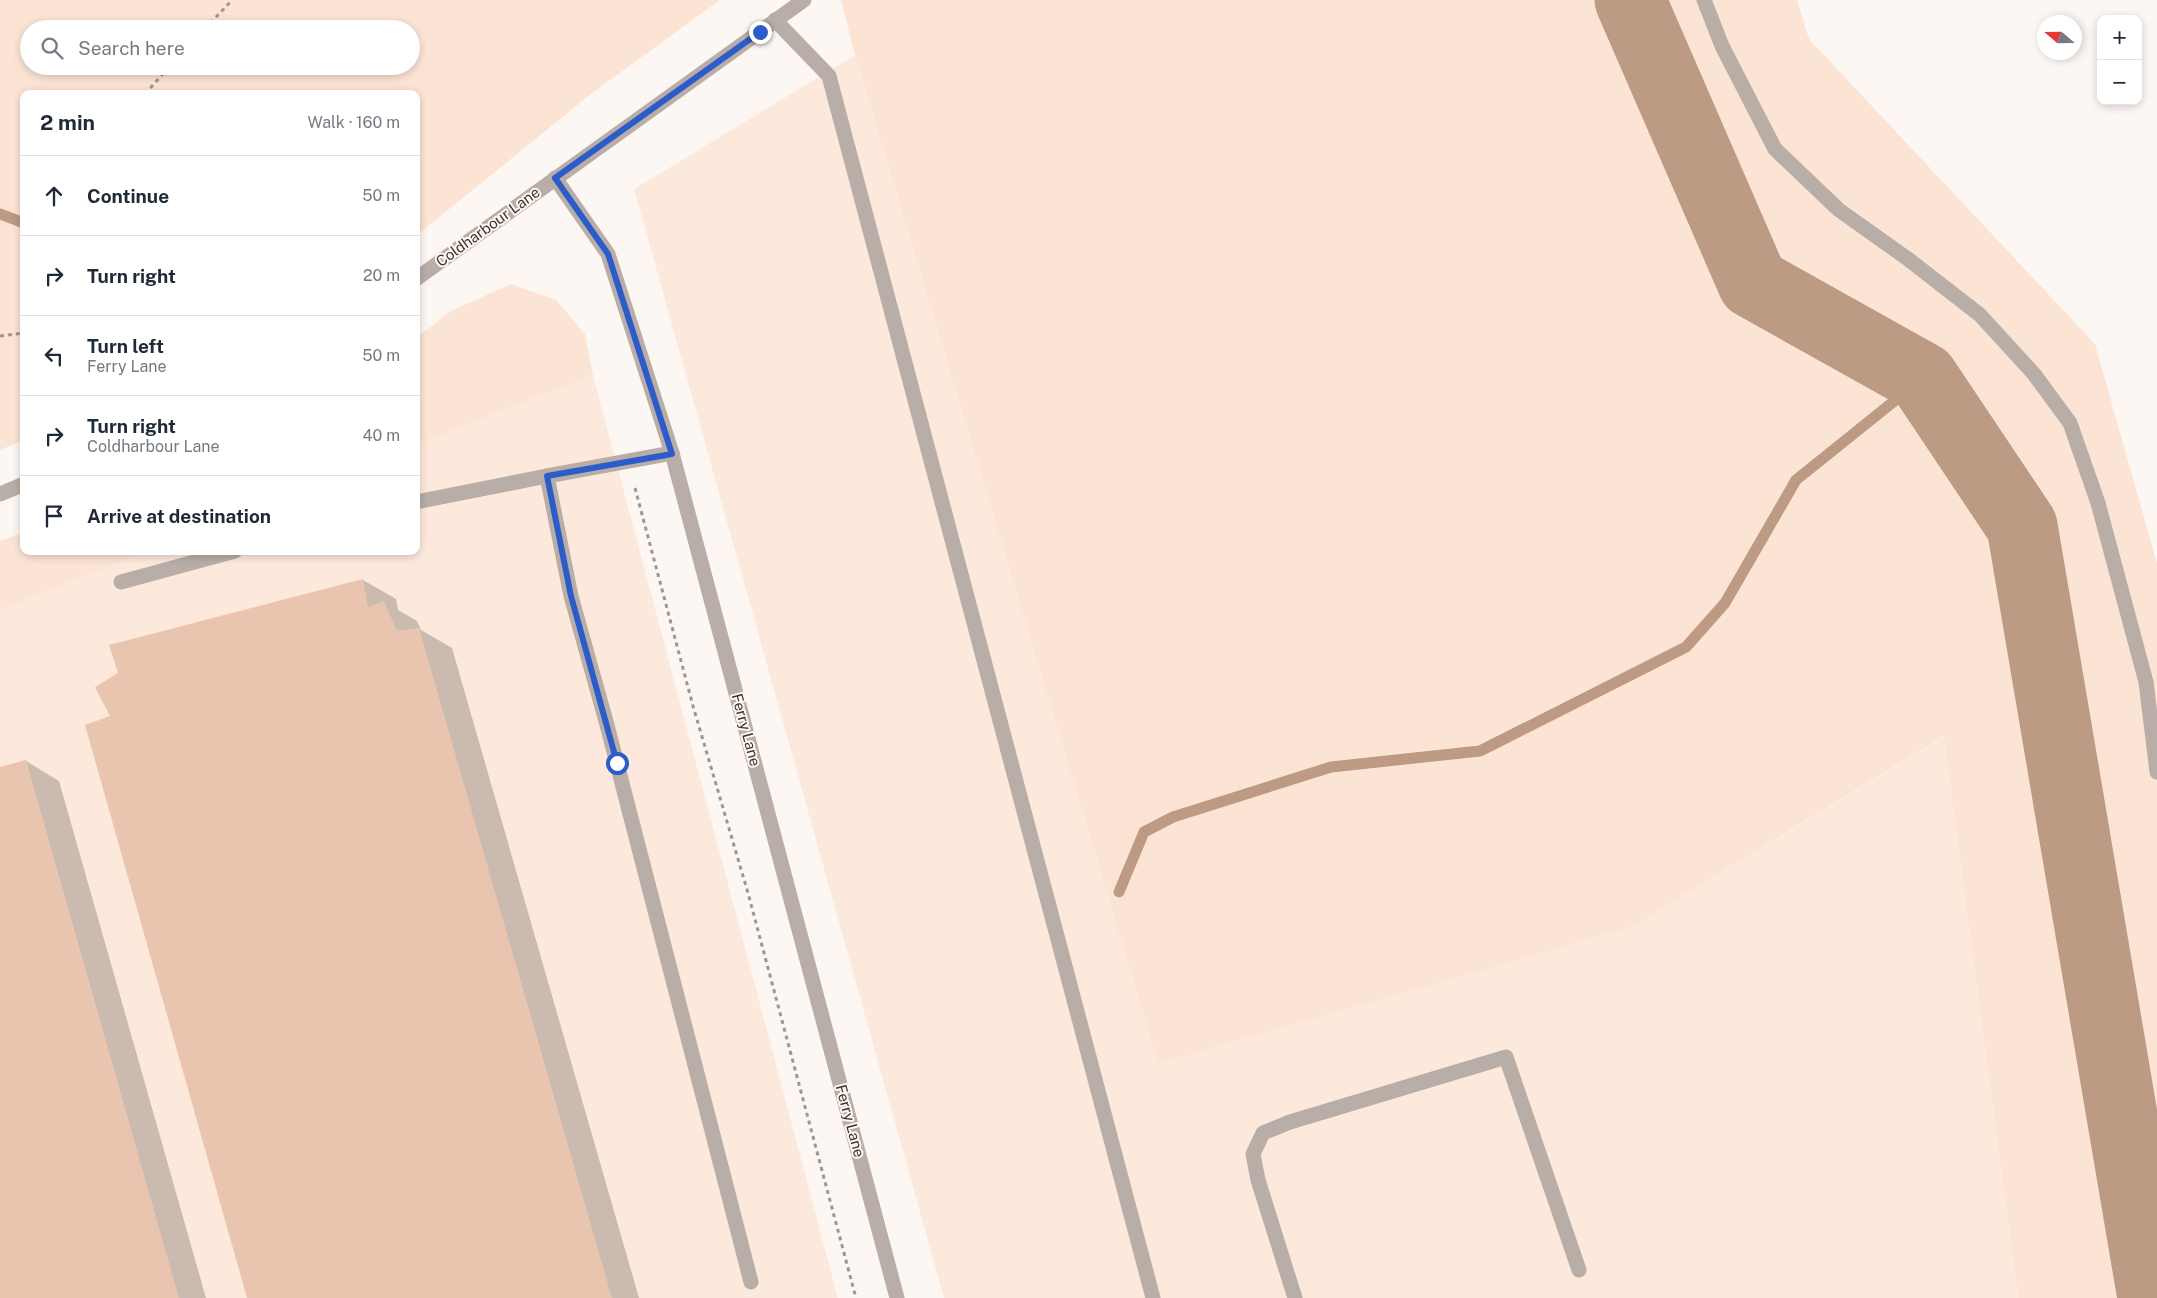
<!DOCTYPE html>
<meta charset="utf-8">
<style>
:root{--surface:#fff;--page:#f6f6f7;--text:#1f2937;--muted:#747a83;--line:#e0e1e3}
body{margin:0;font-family:"Public Sans",sans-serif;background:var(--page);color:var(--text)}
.controls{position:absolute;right:15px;top:15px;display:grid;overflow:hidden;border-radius:10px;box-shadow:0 2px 8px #0003}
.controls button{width:45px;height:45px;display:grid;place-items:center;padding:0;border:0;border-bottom:1px solid var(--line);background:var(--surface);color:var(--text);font:25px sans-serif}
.compass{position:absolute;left:2037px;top:15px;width:45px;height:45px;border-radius:50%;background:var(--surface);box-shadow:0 2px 8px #0003;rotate:290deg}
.stop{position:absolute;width:15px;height:15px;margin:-11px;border:4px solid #2c5bca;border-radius:50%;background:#fff}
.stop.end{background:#2c5bca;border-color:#fff;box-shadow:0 1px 5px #0008}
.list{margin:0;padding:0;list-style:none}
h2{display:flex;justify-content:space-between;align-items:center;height:65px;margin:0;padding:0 20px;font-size:21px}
h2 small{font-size:16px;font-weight:400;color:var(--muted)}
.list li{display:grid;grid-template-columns:32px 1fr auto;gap:15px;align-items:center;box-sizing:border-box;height:80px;padding:0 20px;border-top:1px solid var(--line)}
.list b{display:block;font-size:19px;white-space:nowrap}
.list p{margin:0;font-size:16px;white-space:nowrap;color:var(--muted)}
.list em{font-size:16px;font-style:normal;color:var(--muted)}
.icon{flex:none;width:28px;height:28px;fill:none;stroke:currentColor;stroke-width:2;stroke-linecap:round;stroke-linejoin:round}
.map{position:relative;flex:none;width:2157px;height:1298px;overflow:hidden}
.search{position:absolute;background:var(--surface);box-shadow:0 2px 8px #0003;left:20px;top:20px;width:400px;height:55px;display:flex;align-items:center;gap:12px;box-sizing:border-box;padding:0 18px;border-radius:28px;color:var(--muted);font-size:19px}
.panel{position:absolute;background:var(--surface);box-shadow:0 2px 8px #0003;left:20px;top:90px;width:400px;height:465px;border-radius:10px}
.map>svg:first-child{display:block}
</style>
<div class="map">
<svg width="2157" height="1298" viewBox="0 0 2157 1298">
<rect width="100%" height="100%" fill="#fdf7f4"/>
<g fill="#fde9dc">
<polygon points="855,55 1158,1064 1632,927 1945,736 2018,1298 944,1298 634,189"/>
<polygon points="593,375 838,1298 0,1298 0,610 148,551 416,551 416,445"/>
</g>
<g fill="#fce4d5" fill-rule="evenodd">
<path d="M0 0H720L591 94 416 236V94H24V440L0 450ZM29 29H411V66H29Z"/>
<polygon points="841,0 1797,0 1809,39 2095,344 2157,563 2157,1298 2018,1298 1944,736 1632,927 1158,1064 855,55"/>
<polygon points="511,284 556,300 585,334 593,375 416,445 416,338 451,311"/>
<polygon points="24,532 24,551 148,551 0,610 0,541"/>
</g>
<g fill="#0003">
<polygon points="363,580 396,599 398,610 417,621 421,630 452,648 639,1298 249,1298 111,716"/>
<polygon points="26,761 59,781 206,1298 0,1298 0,769"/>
</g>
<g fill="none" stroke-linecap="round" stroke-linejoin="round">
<g stroke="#bc9a84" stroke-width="11">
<polyline points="0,214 24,223"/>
<polyline points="1119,892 1144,832 1173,817 1331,767 1480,751 1686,647 1725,603 1796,480 1923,378"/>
</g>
<polyline stroke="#bc9a84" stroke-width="71" points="1630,0 1753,283 1923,378 2022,526 2153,1298"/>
</g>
<g fill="#e9c5af">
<polygon points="363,579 368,607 384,601 397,631 419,628 612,1298 247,1298 85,725 110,716 95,687 118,673 109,645"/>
<polygon points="26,760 179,1298 0,1298 0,767"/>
</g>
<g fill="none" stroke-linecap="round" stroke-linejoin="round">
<g stroke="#9e9692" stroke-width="3" stroke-dasharray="4 4" stroke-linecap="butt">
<polyline points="205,29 232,0"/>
<polyline points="145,94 170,66"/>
<polyline points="0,336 24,333"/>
<polyline points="635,488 693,706 748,893 856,1298"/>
</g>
<g stroke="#b9aea7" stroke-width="15">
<polyline points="672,453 547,476 571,596 607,725 751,1282"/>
<polyline points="416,502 547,476"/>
<polyline points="121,582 235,551"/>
<polyline points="1295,1298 1258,1180 1253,1154 1263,1133 1290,1122 1506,1057 1579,1270"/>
</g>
<g stroke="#b9aea7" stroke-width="15">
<polyline points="1704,0 1722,46 1775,149 1839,210 1908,259 1980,315 2034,374 2070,423 2098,503 2146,682 2157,772"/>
<polyline points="775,20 829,76 1153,1298"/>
<polyline points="555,178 608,254 672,453 897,1298"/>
<polyline points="416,279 804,0"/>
<polyline points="0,494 24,484"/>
</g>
</g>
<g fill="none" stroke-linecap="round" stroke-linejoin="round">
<polyline stroke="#2c5bca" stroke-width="6" points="617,763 571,596 547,476 672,454 608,254 555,178 760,32"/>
</g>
<g text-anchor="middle" stroke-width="4" stroke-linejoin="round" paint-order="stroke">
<g font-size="15" fill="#3f352f" stroke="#fdf7f4">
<text transform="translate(488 227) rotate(-36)" y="5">Coldharbour Lane</text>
<text transform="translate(746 730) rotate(75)" y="5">Ferry Lane</text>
<text transform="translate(850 1121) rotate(75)" y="5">Ferry Lane</text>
</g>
</g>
</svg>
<div class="controls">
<button>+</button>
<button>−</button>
</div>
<svg class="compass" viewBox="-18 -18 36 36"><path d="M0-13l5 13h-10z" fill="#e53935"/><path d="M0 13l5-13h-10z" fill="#747a83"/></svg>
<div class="stop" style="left:617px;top:763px"></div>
<div class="stop end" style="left:760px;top:32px"></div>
<div class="search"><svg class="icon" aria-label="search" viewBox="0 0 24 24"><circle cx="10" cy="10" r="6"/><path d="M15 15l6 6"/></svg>Search here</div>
<section class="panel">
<h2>2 min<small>Walk · 160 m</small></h2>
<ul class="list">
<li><svg class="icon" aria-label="ahead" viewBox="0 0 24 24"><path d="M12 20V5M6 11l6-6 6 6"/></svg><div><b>Continue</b></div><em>50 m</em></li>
<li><svg class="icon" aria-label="right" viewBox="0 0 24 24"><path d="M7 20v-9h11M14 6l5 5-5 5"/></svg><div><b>Turn right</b></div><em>20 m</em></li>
<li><svg class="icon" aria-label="left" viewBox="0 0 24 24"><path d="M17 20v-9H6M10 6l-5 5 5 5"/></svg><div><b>Turn left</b><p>Ferry Lane</p></div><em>50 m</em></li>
<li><svg class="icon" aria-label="right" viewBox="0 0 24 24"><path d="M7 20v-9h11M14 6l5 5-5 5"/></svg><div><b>Turn right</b><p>Coldharbour Lane</p></div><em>40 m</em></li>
<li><svg class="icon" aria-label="arrive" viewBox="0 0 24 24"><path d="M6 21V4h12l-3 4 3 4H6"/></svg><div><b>Arrive at destination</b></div></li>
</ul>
</section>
</div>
